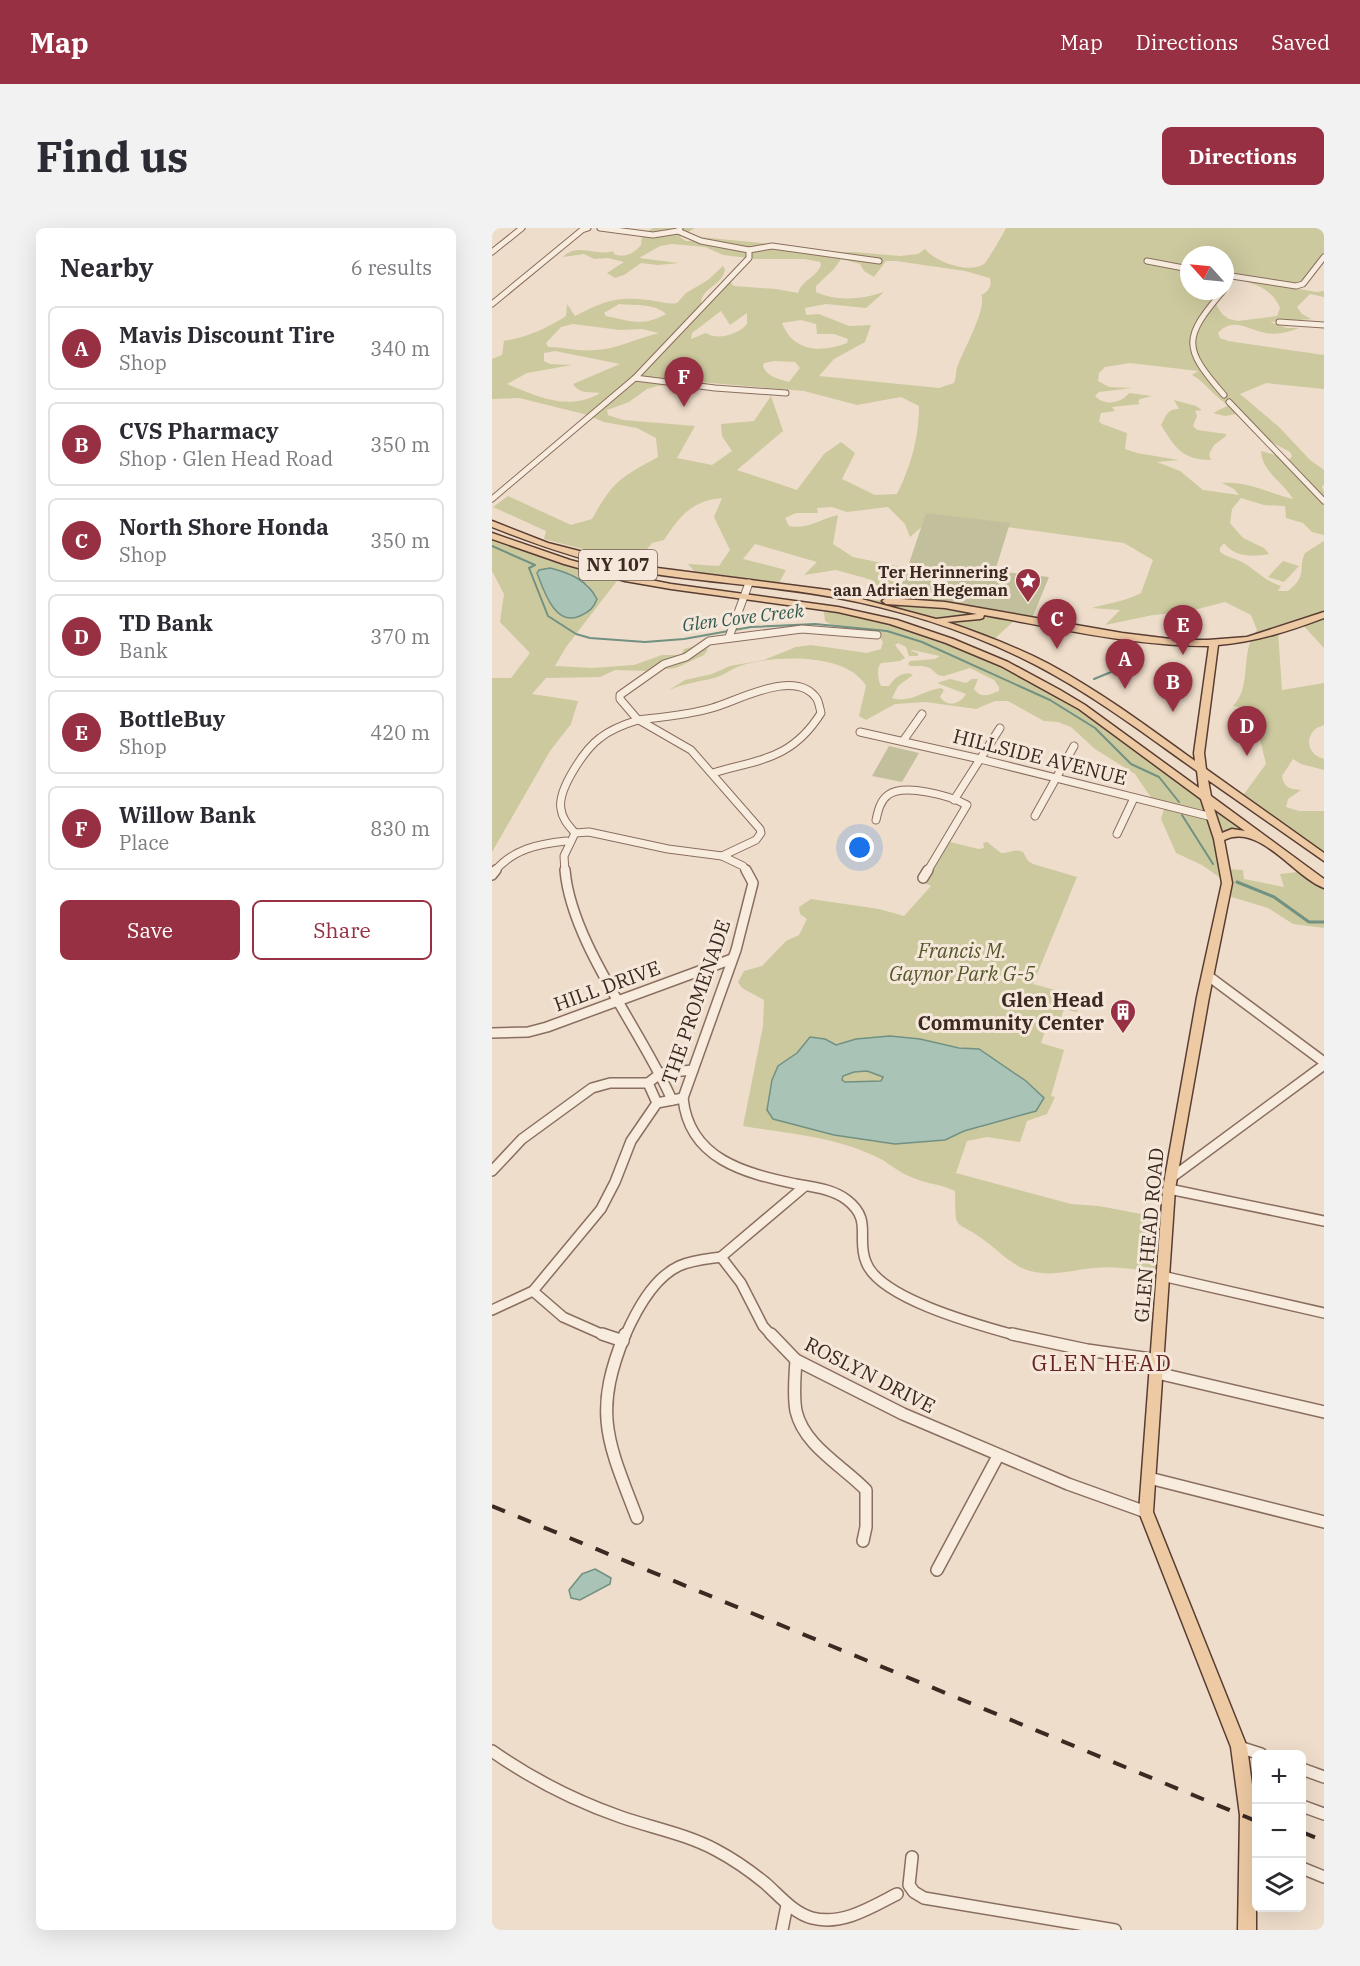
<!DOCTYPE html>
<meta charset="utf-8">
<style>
:root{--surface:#fff;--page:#f2f2f3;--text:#2b2b33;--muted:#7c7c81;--line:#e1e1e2;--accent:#983043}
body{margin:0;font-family:"IBM Plex Serif",serif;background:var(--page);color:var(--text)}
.controls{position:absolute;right:18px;bottom:18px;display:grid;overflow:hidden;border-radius:9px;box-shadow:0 6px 24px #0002}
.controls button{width:54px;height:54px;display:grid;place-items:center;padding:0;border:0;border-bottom:2px solid var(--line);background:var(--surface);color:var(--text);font:30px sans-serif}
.compass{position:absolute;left:688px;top:18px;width:54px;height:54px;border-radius:50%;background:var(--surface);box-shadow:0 6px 24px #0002;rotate:297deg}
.you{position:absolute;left:368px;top:620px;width:21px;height:21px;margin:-15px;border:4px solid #fff;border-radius:50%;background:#1a73e8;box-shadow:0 0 0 9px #1a73e833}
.badge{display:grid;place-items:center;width:39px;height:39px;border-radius:50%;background:var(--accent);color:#fff;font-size:20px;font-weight:700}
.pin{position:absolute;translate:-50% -50px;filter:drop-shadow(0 2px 3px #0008)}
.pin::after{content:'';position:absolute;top:32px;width:21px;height:18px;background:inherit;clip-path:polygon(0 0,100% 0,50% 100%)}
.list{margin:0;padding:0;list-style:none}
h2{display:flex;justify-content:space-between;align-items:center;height:78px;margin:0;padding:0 24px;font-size:26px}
h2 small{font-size:20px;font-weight:400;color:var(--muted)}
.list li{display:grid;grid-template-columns:39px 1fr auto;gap:18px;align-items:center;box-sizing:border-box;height:84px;margin:0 12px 12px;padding:0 12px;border:2px solid var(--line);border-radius:9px}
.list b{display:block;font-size:22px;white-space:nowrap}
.list p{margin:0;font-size:20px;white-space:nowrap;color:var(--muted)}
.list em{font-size:20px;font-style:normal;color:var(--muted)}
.actions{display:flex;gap:12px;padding:18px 24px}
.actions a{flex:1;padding:14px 0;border:2px solid var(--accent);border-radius:9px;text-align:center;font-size:21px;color:var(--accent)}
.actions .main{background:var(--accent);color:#fff}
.icon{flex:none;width:33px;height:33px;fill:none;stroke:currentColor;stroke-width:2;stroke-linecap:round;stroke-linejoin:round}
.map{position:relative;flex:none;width:832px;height:1702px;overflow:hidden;border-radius:9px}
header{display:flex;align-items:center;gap:36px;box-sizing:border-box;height:84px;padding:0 30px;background:var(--accent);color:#fff}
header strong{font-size:28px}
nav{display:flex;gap:33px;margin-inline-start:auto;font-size:21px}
.intro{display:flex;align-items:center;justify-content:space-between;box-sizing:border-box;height:144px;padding:0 36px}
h1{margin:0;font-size:42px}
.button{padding:15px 27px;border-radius:9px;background:var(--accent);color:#fff;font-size:21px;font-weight:700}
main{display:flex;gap:36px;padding:0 36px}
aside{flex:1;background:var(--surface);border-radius:9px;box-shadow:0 6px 24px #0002}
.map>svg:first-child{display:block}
</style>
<header>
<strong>Map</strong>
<nav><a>Map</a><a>Directions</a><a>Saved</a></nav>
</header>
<div class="intro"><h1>Find us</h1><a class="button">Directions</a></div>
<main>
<aside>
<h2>Nearby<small>6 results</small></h2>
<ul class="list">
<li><span class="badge">A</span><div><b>Mavis Discount Tire</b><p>Shop</p></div><em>340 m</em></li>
<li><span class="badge">B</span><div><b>CVS Pharmacy</b><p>Shop · Glen Head Road</p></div><em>350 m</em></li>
<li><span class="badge">C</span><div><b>North Shore Honda</b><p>Shop</p></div><em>350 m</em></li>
<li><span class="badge">D</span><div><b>TD Bank</b><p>Bank</p></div><em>370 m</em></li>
<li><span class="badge">E</span><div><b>BottleBuy</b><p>Shop</p></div><em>420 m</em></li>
<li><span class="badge">F</span><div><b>Willow Bank</b><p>Place</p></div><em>830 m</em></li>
</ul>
<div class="actions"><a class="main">Save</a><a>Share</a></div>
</aside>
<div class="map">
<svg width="832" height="1702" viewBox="0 0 832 1702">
<rect width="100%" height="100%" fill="#eeddca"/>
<g fill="#ccc99e" fill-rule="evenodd">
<path d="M161 0H203L188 9 194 13H203L198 8 279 16 320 25 362 24 408 28 426 26 433 21C443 34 477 46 492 36 495 34 513 3 514 0H832V28L808 57 738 48 733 54V27H697V63H726L717 76 722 73 730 86 737 91 746 93 785 88 788 80C780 61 765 57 746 51L825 64 832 63V69L818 66 805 79 810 86 819 91 778 94 795 100H807C797 104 786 107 774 105 756 102 741 88 726 105L728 110 736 113 832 127V161L774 155 748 166 787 199 818 232 832 242V256L830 259 832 263V307L820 304 811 295 794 290 793 278 772 277 749 270 740 281 738 295 751 310 772 320 777 326C761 329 742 329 732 315L728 320V324C736 330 747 331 755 337 768 346 774 353 789 358L786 363H796C817 346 805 342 813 325L832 313V420L809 395 786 403 790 462 832 455V497C812 502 812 526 832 531V542L809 536 801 531 790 548C792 560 798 561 809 562L796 571 794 579 807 583H832V628L749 570 774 536 768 511 771 501 767 491V483L741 478C761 458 747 423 765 402L759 387 733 374 694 384 661 387 613 397 628 382 600 380C616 375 635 373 649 365L661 332 632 315 441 289 418 309 413 296 396 279 355 284 340 279 325 280 326 285H304L293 290 297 298C315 302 328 291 346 287L341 316 361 329 409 339 411 350 404 360 390 365 380 352 344 342 312 347 325 334 263 316 251 331 294 342 287 355 202 343 196 336 227 338 238 322 222 289 230 270C199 273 188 288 172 312L160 315 144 335 52 311 54 303 1 279 16 268 79 297 100 291C122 252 128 250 166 229L164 210 145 200 112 194 92 186 27 170 0 171V131L10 127 12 113C35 109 54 101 74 88L75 76 83 88C112 73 124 68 157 72 167 73 175 77 185 75L194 65 216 52 231 38 233 41C231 58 209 59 209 76L238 54 242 58 284 61 306 65C310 52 325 49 329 37L328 34 313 31H264L231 27 213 19 180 16 168 18 147 30 187 35 166 37 149 35 132 47 123 50 115 45 132 34 116 30 102 31 92 26 71 29C86 14 104 29 121 23L122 26C132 30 142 26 149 17L150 7ZM349 31 368 36 372 43 382 49 394 33H404L473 43 498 50C500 57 497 64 489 67 496 78 471 123 466 137 463 143 465 149 462 155L447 160 327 148 342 131 373 114 379 97 357 98 327 86 314 87 313 80 334 76 374 80 392 64C371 71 345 74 324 64V58L342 41ZM127 76C142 78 163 75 174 86 151 99 138 93 114 88L112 85ZM229 83 238 97 255 85V96C247 106 226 113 214 105L199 111 200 105ZM309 92 324 96 325 106H342L356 111 355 115C329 125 301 124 290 95ZM81 96 128 102 150 101 167 105C145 110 126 121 103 122 87 124 72 119 56 119L54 115 69 99ZM63 123 128 136 81 156C87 166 98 164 108 165 77 184 45 168 15 156L35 145 80 137 58 136 52 133V125ZM282 133 303 134 308 140 297 154C287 151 275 149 271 138L272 135ZM638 135 706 143 700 147C715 155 721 169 737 177L721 185 733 188 744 186 761 204 798 224 800 228 798 231 769 223C770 244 792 255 801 271 777 265 755 253 730 255L742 261 747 267 711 262 688 243 665 234 687 232 645 225 633 221 635 205 610 196 607 193 609 185 623 183 620 179 648 176 646 174 648 171 660 168 637 165C629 176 612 178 603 168L607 164 640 160 617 159 606 153 607 145 613 139ZM207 154 312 163 365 177 409 169 427 178C427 209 419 238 405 266L383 267 350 251 363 225 349 214 332 226 305 262 245 242 291 203 279 168 262 193 229 196 230 208 240 223 220 237 185 230 203 198 131 192 116 187 115 182 137 174 155 161 165 158Z"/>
<path d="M682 172 704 178 710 182 703 183 705 188 701 198 705 202 734 206V208L722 217 717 226 719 232C691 232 683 220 669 197 675 187 675 181 687 181Z"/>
<path d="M0 308 128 349 74 419 63 438 100 440 142 437 170 427H189L192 421 207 417 216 421 212 427 184 440 156 443 123 442 108 449 54 450 40 466 86 473 79 496 58 523 0 624V450H19L38 425 8 394 12 366 0 343ZM45 346 96 356 105 371C98 388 84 385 68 386L52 364Z"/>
<polygon points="791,333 807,338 792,354 776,349"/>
<polygon points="362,370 429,376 525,390 499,414 481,405"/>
<path d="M335 378 363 384 485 424 566 464 760 607 731 608 734 641 751 642 752 651 792 659 788 646 815 643 832 656V700L801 696 776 680 733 667 734 654 710 637 684 625 669 591 673 578 679 577 660 571 643 546 603 521 579 499 566 494 552 493 516 473H503L484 481 434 474 403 476 374 492 367 488 374 458C355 424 280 427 248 438 239 441 231 448 222 450 206 454 193 455 177 462L193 452 220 446 238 438 272 432 304 419 319 417 375 425 389 421 391 414 387 408C369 401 349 404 333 393L332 385ZM406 415 414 419 417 428H426V425L419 423 420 422 448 428 443 431 418 433 416 436 418 438H430L438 440 446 447 452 448 478 440 502 452 507 459V463C497 467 489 471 482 461L486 451H480L474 455 458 451 445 455 474 466C468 476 456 480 448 469L452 462 449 460C432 462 418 476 400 470L406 458 421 447C412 442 402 450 397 458H389C386 452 384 440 389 435L408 433 413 430 403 417Z"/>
<path d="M458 614 487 621 492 620 491 615 495 614 509 625C518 626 521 620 531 624L536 633 541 636 585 649 541 756 589 769 585 784 572 781 568 793 557 791 549 815 572 822 559 868 563 869 555 886 535 893 528 914 495 909 475 913 464 945 579 976 607 978 675 991 671 1044C649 1043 623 1037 602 1040 579 1042 561 1049 538 1043 520 1038 506 1022 492 1012 461 989 464 1007 463 963 449 956 434 956 419 949 406 944 396 934 383 928 343 909 294 905 251 898L271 798 272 772 250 760 246 754 252 743 270 738 294 713 307 707 315 691 308 686 307 679 319 671 387 681 412 688 439 658 433 655ZM398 808C428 811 457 820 487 821L490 899 472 903 453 912 280 852 286 838 333 811 344 817 364 811Z"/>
<polygon points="375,843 391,849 389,853 353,854 350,852 351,848 362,844"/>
</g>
<g fill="#c2c09c">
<polygon points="434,285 518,295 503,343 557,349 539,393 495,384 404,374"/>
<polygon points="397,518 427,525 410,554 380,548"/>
</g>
<g fill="#aac3b7" stroke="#719183" stroke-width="1.5" fill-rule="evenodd">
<path d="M58 340C78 345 95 352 105 371 102 380 97 384 88 388 63 399 52 363 45 345L47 342Z"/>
<path d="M398 808 428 811 467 820 487 821 534 853 552 870 544 883 472 903 453 912 403 916 342 907 281 891 275 882 280 852 286 838 305 825 318 809 333 811 344 817 364 811ZM375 843 391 849 389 853 353 854 350 852 351 848 362 844Z"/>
<polygon points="103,1341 119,1350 118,1356 88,1372 79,1370 77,1362 90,1346"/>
</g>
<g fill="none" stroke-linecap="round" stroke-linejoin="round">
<g stroke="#719183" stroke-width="2">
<polyline points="0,318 43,337 37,340 56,388 84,406 98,410 153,414 192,411 259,399 323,396 395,403 430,414 558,472 603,500 639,536 667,549 687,574"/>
<polyline points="602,451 624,442 642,414"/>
<polyline points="690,587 721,636"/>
</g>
<polyline stroke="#719183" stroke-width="3" points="745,654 782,669 817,694 832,694"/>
<defs>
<g id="minor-far3">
<polyline points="108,0 161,7 186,3"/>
<polyline points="257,22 280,18 387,33"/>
<polyline points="0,24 30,0"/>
<polyline points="655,33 697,41"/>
<polyline points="733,47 804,58 811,56 832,29"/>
<path d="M731 63C691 110 690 119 732 167"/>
<polyline points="0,76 90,2 96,0"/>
<polyline points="787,94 832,97"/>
<polyline points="143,150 223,160 294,165"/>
<polyline points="737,174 832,273"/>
<polyline points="0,271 143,150 257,30 257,22 209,13 186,3 188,0"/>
</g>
<g id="minor-far2">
<polyline points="237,409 257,355"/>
<path d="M146 492C171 489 196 487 220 480 246 473 304 439 325 471 327 475 328 481 329 485 300 531 269 531 221 545"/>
<polyline points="147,492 199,522 268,601 269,605 264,612 230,628"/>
<polyline points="368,504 488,531 720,589"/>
<polyline points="411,513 430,486"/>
<polyline points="462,572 508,500"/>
<polyline points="543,588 582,518"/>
<path d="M384 592C386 583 388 573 396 567 412 555 459 568 475 577L435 644"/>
<path d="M83 605C77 598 70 591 69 581 65 562 93 521 108 510 119 501 133 496 146 492L128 471V467L172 436 194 429 217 413 310 401 385 407"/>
<polyline points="83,605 97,604 176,621 230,628 251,638 255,644"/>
<polyline points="625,606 642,570"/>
<path d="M2 644C21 621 46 616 74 613"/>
<polyline points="73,644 72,628 83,605"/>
</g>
<g id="minor-far1">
<path d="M73 642C79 715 150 803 180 872"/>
<polyline points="0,647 4,642"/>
<polyline points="431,650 436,642"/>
<polyline points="715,747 832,834"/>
<polyline points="0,805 36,804 55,799 240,731"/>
<path d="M191 870C197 931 252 945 304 956 321 959 341 961 355 972 381 992 364 1010 374 1034 387 1071 490 1098 526 1108"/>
<polyline points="165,875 156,855 169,845 201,842"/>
<polyline points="0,943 30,911 100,860 118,855 156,855"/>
<polyline points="679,950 832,837"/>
<polyline points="677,961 832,993"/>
<polyline points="229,1029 249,1055 271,1098 280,1108"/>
<polyline points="229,1029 313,958"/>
<polyline points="670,1048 832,1085"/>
<polyline points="41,1063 71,1089 114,1108"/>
<polyline points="0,1082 41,1063 109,981 123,954 139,913 165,875 191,870 244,722 261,655 254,642"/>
<path d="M133 1108C144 1083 161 1050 187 1038 200 1032 215 1031 229 1029"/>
</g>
<g id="minor">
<polyline points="110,1106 131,1113"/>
<path d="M133 1106C100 1186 116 1214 145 1290"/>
<polyline points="279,1106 304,1132 411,1186 576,1256 654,1284"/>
<polyline points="520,1106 595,1122 666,1132"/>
<path d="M304 1132C303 1149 301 1166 304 1183 312 1218 351 1238 374 1262V1299L371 1313"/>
<polyline points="665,1145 832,1184"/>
<polyline points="657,1250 832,1294"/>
<polyline points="445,1342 506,1228"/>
<polyline points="747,1519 769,1526"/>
<path d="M0 1523C40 1551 83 1573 129 1589 161 1600 194 1606 224 1622 241 1631 257 1642 273 1655 287 1667 301 1685 320 1690 350 1698 380 1679 405 1666"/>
<polyline points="810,1541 832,1549"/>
<polyline points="810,1578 832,1586"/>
<polyline points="420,1629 417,1657 422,1664 432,1670 623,1702"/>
<polyline points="810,1640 832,1649"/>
<polyline points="290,1702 295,1677"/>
</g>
<path id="major" d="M0 293 56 315 142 337 336 362 444 391 485 386 453 380 394 376 390 373 394 370 453 374 630 405 687 412H716L755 409 832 384V390C797 403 764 414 726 417L712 525 714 541 832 625V633L716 552 719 568 832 651V660C802 649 767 594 732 612L740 655 717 769 683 961 661 1284 755 1519 764 1587V1702H746L748 1587 739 1519 647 1284 671 961 705 769 730 655 722 611 709 571 587 481 509 438 454 415 398 396 346 384 179 361 133 353 72 336 0 311V305L78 332 133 347 179 356 346 379 405 392 461 411 516 434 568 462 593 477 707 560 705 543C658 510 612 475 562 447 495 409 417 383 341 369 275 357 208 354 143 343 94 334 46 317 0 299ZM492 387C565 400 641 418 717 418L702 525 703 533C656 499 609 464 557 436 524 419 490 406 455 394L488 391 491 390ZM722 581 753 603 740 601 730 605Z"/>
</defs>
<use href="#minor-far3" stroke="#8a6e5f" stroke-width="7"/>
<use href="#minor-far2" stroke="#8a6e5f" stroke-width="9"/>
<use href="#minor-far1" stroke="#8a6e5f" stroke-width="12"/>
<use href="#minor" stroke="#8a6e5f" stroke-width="14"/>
<use href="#major" stroke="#593d32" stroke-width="3"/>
<use href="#minor-far3" stroke="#f8ecde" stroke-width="5"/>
<use href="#minor-far2" stroke="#f8ecde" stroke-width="7"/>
<use href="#minor-far1" stroke="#f8ecde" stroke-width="9"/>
<use href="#minor" stroke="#f8ecde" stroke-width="11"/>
<use href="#major" fill="#eecaa4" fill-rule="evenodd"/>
<g stroke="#3b2922" stroke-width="4" stroke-dasharray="14 14" stroke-linecap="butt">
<polyline points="0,1278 764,1593"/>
<polyline points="810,1604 832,1613"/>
</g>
</g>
<defs>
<symbol id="sight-pin" viewBox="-11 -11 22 30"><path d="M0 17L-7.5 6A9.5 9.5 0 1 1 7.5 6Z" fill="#983043" stroke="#f5e8da"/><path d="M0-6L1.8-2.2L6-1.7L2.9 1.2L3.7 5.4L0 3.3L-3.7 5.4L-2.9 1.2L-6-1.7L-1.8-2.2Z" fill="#fff"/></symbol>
<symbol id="building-pin" viewBox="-11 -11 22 30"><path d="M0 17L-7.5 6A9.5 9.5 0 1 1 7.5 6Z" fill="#983043" stroke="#f5e8da"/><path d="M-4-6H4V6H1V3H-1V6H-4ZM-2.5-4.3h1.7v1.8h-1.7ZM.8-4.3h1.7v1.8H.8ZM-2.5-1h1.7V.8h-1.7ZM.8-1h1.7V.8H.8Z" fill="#fff"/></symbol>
</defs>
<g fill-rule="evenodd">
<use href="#sight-pin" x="521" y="338" width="30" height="40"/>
<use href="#building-pin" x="616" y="769" width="30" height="40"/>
</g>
<g text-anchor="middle" stroke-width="6" stroke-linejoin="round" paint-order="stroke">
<g font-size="16" font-weight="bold" fill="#3b2922" stroke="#f5e8da" text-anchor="end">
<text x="516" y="350">Ter Herinnering<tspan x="516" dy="18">aan Adriaen Hegeman</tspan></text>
</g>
<rect fill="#f5e8da" stroke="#736259" stroke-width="1.5" x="87" y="322" width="78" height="30" rx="4.5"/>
<g font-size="18" font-weight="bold" fill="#3b2922">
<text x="126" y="343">NY 107</text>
</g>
<g font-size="18" font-style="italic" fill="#315a51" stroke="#f5e8da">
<text transform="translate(251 390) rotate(-7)" y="6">Glen Cove Creek</text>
</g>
<g font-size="20" fill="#3b2922" stroke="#f5e8da">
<text transform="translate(548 529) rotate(14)" y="7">HILLSIDE AVENUE</text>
<text transform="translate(115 758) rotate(-20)" y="7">HILL DRIVE</text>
<text transform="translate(204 774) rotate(-71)" y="7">THE PROMENADE</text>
<text transform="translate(657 1007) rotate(-85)" y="7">GLEN HEAD ROAD</text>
<text transform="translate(378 1147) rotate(27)" y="7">ROSLYN DRIVE</text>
</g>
<g font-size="20" font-style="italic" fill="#545729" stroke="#f5e8da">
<text x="470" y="730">Francis M.<tspan x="470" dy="23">Gaynor Park G-5</tspan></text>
</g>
<g font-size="20" font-weight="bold" fill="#3b2922" stroke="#f5e8da" text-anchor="end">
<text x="612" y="779">Glen Head<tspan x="612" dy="23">Community Center</tspan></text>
</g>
<g font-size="22" letter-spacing="1.5" fill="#672422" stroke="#f5e8da">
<text x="610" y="1143">GLEN HEAD</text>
</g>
</g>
</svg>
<div class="controls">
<button>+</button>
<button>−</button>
<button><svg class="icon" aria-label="layers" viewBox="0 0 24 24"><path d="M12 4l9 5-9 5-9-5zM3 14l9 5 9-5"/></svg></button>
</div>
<svg class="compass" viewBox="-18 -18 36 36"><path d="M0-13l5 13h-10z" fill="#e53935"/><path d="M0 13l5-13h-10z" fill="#7c7c81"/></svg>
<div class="you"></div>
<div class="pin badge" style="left:633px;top:461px">A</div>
<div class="pin badge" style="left:681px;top:484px">B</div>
<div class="pin badge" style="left:565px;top:421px">C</div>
<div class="pin badge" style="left:755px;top:528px">D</div>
<div class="pin badge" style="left:691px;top:427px">E</div>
<div class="pin badge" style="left:192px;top:179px">F</div>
</div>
</main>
